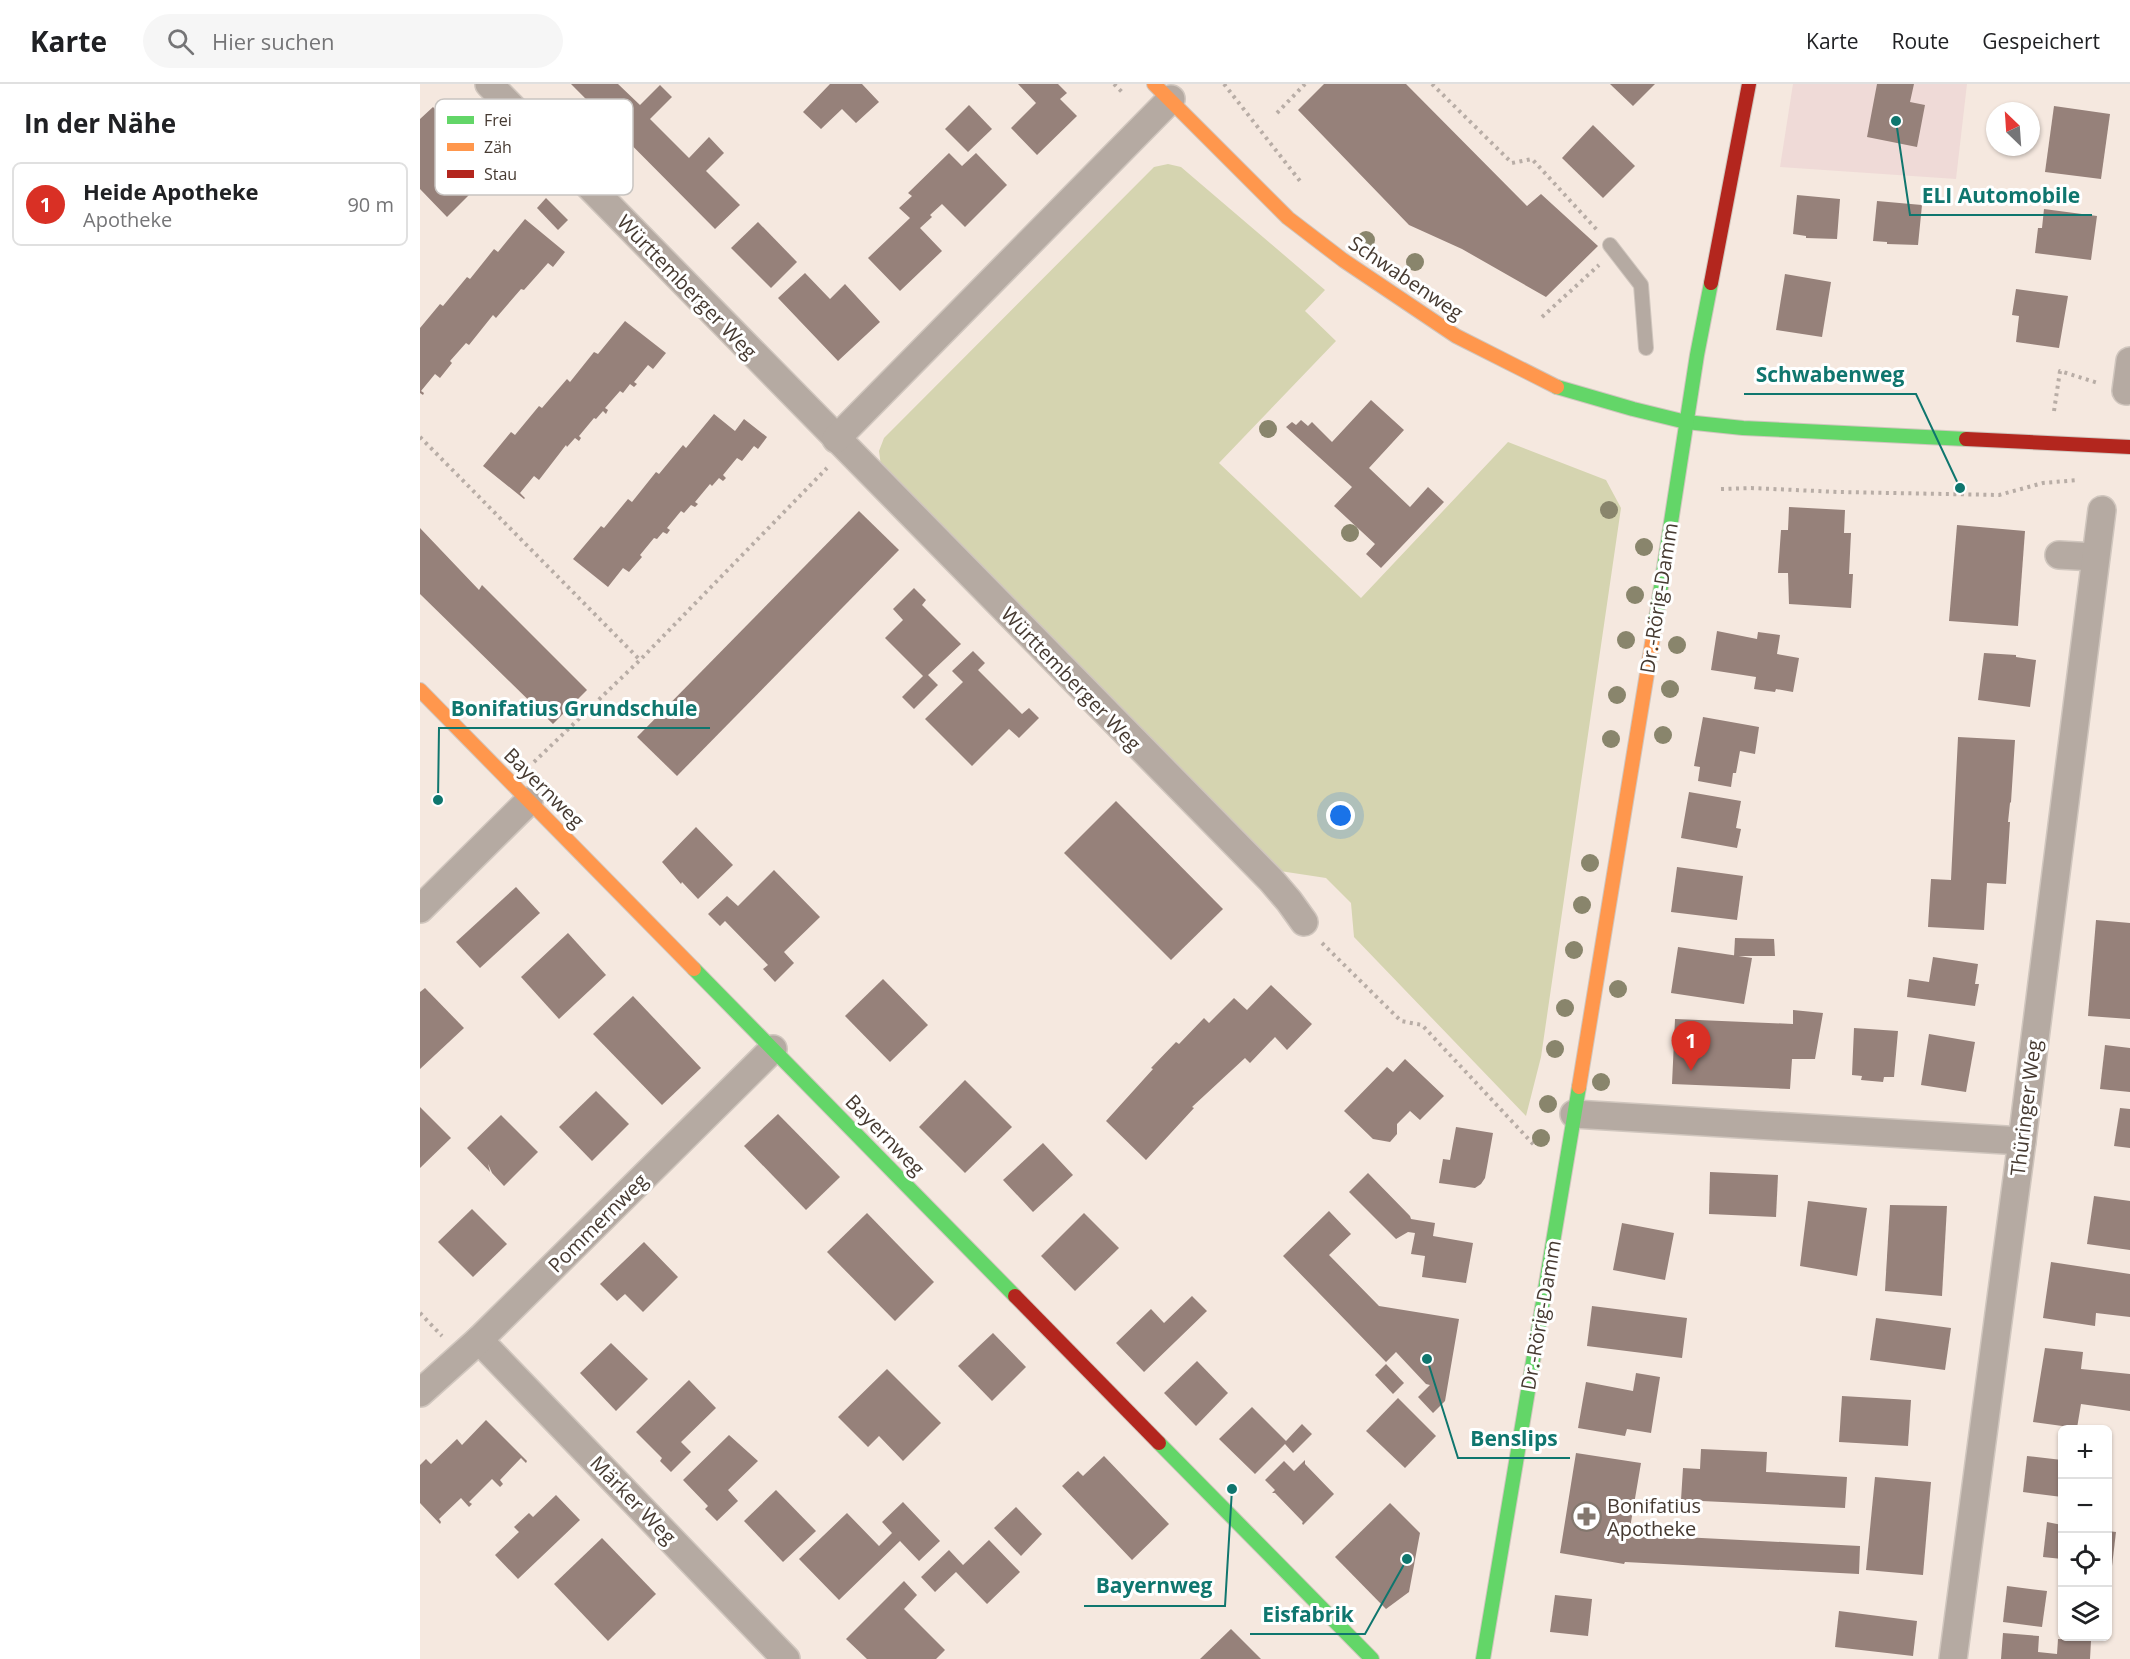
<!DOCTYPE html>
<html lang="de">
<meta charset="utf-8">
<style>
:root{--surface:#fff;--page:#f6f6f6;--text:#202124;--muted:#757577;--line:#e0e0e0;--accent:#d93025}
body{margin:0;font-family:"Open Sans",sans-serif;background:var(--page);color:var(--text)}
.controls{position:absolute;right:18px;bottom:18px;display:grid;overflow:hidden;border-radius:9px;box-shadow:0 2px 4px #0004}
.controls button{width:54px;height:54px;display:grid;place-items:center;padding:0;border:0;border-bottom:2px solid var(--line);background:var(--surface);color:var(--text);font:30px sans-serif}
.compass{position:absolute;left:1566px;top:18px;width:54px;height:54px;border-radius:50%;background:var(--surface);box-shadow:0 2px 4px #0004;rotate:335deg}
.you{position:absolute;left:921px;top:732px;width:21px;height:21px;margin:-15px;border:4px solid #fff;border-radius:50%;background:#1a73e8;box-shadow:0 0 0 9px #1a73e833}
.badge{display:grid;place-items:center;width:39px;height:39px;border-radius:50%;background:var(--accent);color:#fff;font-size:20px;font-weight:700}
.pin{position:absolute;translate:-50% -50px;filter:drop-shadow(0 2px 3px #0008)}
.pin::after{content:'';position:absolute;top:32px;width:21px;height:18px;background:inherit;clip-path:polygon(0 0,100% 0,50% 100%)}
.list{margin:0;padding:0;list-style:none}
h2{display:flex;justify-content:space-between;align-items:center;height:78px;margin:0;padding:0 24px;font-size:26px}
h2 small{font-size:20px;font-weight:400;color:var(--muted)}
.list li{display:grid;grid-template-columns:39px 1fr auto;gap:18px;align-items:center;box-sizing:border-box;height:84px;margin:0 12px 12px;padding:0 12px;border:2px solid var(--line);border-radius:9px}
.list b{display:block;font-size:22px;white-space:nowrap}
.list p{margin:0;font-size:20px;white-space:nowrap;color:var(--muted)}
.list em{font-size:20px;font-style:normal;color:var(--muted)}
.icon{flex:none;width:33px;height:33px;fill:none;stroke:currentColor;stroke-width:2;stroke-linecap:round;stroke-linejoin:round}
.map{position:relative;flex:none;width:1710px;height:1575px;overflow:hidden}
header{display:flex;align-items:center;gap:36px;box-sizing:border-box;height:84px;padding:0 30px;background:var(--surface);border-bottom:2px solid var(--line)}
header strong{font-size:28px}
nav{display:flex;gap:33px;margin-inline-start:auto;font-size:21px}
.search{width:420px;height:54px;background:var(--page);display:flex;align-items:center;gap:15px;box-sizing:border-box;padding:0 21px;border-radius:33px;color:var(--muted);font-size:22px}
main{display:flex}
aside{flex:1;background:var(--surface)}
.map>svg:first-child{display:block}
</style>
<header>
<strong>Karte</strong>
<div class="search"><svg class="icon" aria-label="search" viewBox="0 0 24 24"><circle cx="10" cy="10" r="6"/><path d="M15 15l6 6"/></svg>Hier suchen</div>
<nav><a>Karte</a><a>Route</a><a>Gespeichert</a></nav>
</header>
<main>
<aside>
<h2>In der Nähe<small></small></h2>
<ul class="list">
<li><span class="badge">1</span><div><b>Heide Apotheke</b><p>Apotheke</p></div><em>90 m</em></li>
</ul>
</aside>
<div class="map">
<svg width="1710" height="1575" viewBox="0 0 1710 1575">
<rect width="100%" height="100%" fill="#f5e8df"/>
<polygon fill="#efdad7" points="1373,0 1547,0 1536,95 1360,83"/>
<polygon fill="#d5d4b0" points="748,80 761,83 905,206 885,227 916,257 799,379 941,514 1088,358 1186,396 1201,424 1121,973 1106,1032 934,853 931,819 906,794 860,787 461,382 459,367 464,354 734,83"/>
<g fill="#96817a">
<polygon points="151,0 198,0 220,21 240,1 252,13 230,35 269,74 289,53 304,69 286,87 320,121 295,145"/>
<polygon points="410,0 442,0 459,18 436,39 422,25 401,45 383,28"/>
<polygon points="598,0 638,0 647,9 640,15 657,32 617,71 591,44 616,19"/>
<polygon points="904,0 986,0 1107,122 1121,110 1178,162 1126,213 1042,165 989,141 878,26"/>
<polygon points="1190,0 1235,0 1213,22"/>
<polygon points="1457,0 1494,0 1490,18 1505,21 1497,63 1447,53"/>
<polygon points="549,21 572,45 548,68 525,45"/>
<polygon points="1634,22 1690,30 1681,95 1625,88"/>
<polygon points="13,23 57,68 53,71 69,88 56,102 57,103 27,133 0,105 0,35"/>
<polygon points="1173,41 1215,82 1183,114 1142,74"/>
<polygon points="529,69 542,82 556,69 587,101 545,143 522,120 510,131 512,133 500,144 522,167 480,207 448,174 490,134 479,124 492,112 488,109"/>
<polygon points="1377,111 1420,115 1417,155 1386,154 1386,152 1373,150"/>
<polygon points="126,114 148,136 138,146 117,124"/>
<polygon points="1457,117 1502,121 1498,161 1467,160 1467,158 1453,157"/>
<polygon points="1624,125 1677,132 1671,176 1615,169 1618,144 1622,144"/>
<polygon points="105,135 145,168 133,183 128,179 104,206 101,205 76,234 73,231 49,261 46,259 30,277 32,279 20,294 15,290 1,307 4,309 3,311 0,309 0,244 20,220 23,222 47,193 50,195 74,165 78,168"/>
<polygon points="338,138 377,178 351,204 311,164"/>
<polygon points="385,189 410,215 425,200 460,238 418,277 358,214"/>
<polygon points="1365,190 1411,198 1402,253 1356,246"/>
<polygon points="1596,205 1648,212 1639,264 1596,258 1599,232 1592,231"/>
<polygon points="205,237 246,269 233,285 228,281 214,298 217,300 214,303 210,300 203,309 200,307 185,324 188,326 186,330 183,327 176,335 174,334 159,352 161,354 159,357 155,354 147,363 146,361 119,396 114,392 100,409 105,414 104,415 63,382 91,348 95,351 119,322 122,324 147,295 150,298 174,268 178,270"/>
<polygon points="951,316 984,346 949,384 990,423 1008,403 1024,418 961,484 946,470 955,460 914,422 932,403 866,343 872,338 876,341 881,336 888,342 892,338 912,358"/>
<polygon points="294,330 315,347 324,335 347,353 338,365 334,362 322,377 317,374 303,391 306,394 303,397 299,394 292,402 290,400 275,418 278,420 275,423 271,421 264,429 261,427 247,444 250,446 247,450 243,448 237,455 234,454 220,471 222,473 209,488 203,484 188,503 153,475 181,442 184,444 208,415 212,418 236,388 239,390 263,361 266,364"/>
<polygon points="1369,423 1425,426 1424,449 1431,449 1429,490 1433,490 1431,524 1369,520 1368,489 1358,489 1361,446 1368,446"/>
<polygon points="439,427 479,466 257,692 217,653"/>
<polygon points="1537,441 1605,447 1598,542 1529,537"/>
<polygon points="0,444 59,506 62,501 167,606 133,640 0,510"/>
<polygon points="494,504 506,516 502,521 541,560 508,591 518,601 494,625 482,613 503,592 465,554 483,536 473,525"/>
<polygon points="1297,547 1337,555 1338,548 1360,551 1357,570 1379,574 1373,608 1356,605 1355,608 1334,605 1336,593 1291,586"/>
<polygon points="553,567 565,579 558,586 602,630 609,624 619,634 599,654 589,645 552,682 505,635 543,598 532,587"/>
<polygon points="1564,569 1596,571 1596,573 1616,576 1610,623 1558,616"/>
<polygon points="1283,633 1339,643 1335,670 1320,667 1316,689 1313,689 1311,703 1278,697 1280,683 1274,682"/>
<polygon points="1538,653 1595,656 1591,718 1590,719 1588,738 1590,738 1586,800 1567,799 1564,846 1508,843 1511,795 1531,796"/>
<polygon points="1269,708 1321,717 1316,744 1321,745 1317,764 1261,754"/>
<polygon points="696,717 803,825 751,876 644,769"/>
<polygon points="276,743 313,781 278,815 262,798 261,800 242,778"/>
<polygon points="1257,783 1323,792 1317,836 1251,828"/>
<polygon points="354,786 400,833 364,868 374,879 355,898 343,885 348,881 305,837 300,842 288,830 307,812 318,822"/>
<polygon points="96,803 120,829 60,884 36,858"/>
<polygon points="1676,836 1710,839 1710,935 1668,932"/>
<polygon points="148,849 186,891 139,935 101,893"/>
<polygon points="1315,854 1354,855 1355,872 1314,872"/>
<polygon points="1258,863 1332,874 1324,920 1251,909"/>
<polygon points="1513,873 1558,880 1555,900 1559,900 1555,922 1487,913 1489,895 1509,898"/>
<polygon points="463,895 508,941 470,978 425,932"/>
<polygon points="851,901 892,940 867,966 855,953 830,979 825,974 772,1023 774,1024 726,1076 686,1037 733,985 731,984 756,958 759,960 784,934 789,939 814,914 827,926"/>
<polygon points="5,904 44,944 0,985 0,908"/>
<polygon points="213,912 281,984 242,1021 173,950"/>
<polygon points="1373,926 1403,929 1395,975 1372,975 1370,1005 1252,1000 1255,935 1373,940"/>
<polygon points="1434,944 1478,947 1474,993 1464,993 1463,998 1441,996 1442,992 1432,991"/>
<polygon points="1509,950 1555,958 1546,1008 1501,1001"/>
<polygon points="1685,961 1710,964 1710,1008 1680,1005"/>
<polygon points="985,975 1024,1012 1000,1036 990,1027 977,1040 977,1050 970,1058 953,1055 924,1027 967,983 973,988"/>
<polygon points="545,996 592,1043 545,1089 499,1043"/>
<polygon points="176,1007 209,1040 172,1077 139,1043"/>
<polygon points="0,1023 31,1054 0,1084"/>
<polygon points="1700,1024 1710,1025 1710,1064 1694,1062"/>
<polygon points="358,1030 420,1093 386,1126 324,1062"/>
<polygon points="81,1031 118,1068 84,1102 72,1089 68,1080 70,1088 47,1064"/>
<polygon points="1036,1043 1073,1049 1065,1094 1061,1100 1055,1104 1019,1099 1023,1075 1030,1076"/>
<polygon points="623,1059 653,1091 613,1128 583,1096"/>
<polygon points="1290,1088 1358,1091 1356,1133 1289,1130"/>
<polygon points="948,1089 990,1132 991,1135 1015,1139 1013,1152 1053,1159 1046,1199 1002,1193 1005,1172 991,1170 995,1149 988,1148 976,1155 929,1108"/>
<polygon points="1674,1112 1710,1117 1710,1166 1667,1160"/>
<polygon points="1388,1117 1447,1124 1437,1192 1380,1182"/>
<polygon points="1470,1121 1527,1122 1522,1212 1465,1207"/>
<polygon points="52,1125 87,1160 53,1193 18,1158"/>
<polygon points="909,1127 931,1150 909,1171 959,1222 1039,1235 1025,1317 1013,1329 998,1313 1010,1301 1006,1300 976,1268 966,1278 863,1172"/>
<polygon points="447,1129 514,1198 475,1237 407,1168"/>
<polygon points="664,1129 699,1164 655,1207 621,1172"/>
<polygon points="1202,1139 1254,1149 1245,1196 1193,1186"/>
<polygon points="224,1158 258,1193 223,1228 205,1210 197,1217 180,1200"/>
<polygon points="1631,1178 1710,1190 1710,1233 1676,1229 1675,1242 1623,1234"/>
<polygon points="772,1212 787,1227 724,1288 696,1259 731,1225 744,1239"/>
<polygon points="1172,1222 1267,1234 1262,1274 1167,1262"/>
<polygon points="1456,1234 1531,1244 1525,1286 1450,1276"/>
<polygon points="573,1249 606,1283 572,1317 538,1282"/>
<polygon points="191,1259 228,1295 196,1327 160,1289"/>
<polygon points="1625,1264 1663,1268 1661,1285 1710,1290 1710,1327 1661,1320 1657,1344 1613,1338"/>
<polygon points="777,1277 808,1309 776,1342 744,1309"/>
<polygon points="966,1280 984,1299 973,1310 955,1291"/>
<polygon points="467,1285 521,1339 483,1377 459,1352 448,1363 418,1333"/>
<polygon points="1216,1289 1240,1293 1231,1349 1207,1345 1205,1352 1158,1344 1166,1298 1213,1307"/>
<polygon points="269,1296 296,1324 261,1358 271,1368 251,1388 240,1377 242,1374 216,1348"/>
<polygon points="1422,1312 1491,1316 1488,1362 1419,1358"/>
<polygon points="978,1314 1016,1352 985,1384 946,1347"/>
<polygon points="832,1323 866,1357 882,1340 892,1350 873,1369 865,1360 835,1390 799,1355"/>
<polygon points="66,1336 107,1377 106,1379 101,1374 80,1396 83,1400 80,1403 72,1395 49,1418 52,1420 49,1423 41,1414 19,1435 21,1438 20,1440 0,1419 0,1381 6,1375 11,1380 37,1355 42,1361"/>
<polygon points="309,1351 338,1377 308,1406 318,1417 297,1437 285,1425 288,1422 263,1396"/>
<polygon points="1281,1365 1347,1368 1346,1388 1427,1393 1425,1424 1261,1416 1263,1384 1280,1385"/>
<polygon points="1156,1369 1221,1379 1209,1450 1262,1455 1262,1453 1440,1462 1439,1490 1205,1478 1204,1480 1140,1469"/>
<polygon points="684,1372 749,1440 712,1476 642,1402 658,1387 663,1392"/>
<polygon points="1607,1372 1642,1376 1642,1413 1603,1408"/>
<polygon points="885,1376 885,1380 914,1410 883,1441 882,1439 883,1438 855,1409 852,1409 855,1406 845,1396 864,1377 874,1387"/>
<polygon points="1455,1393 1511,1398 1503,1491 1446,1486"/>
<polygon points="356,1406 396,1447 363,1478 324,1437"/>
<polygon points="136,1411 160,1436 98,1495 75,1471 99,1448 94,1443 109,1429 113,1433"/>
<polygon points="483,1418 520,1457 499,1477 480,1457 419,1516 379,1475 427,1429 459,1462 472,1449 462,1438"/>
<polygon points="970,1419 1000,1449 989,1508 966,1525 915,1473"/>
<polygon points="596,1423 622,1450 601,1472 574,1444"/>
<polygon points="1627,1438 1642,1441 1642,1475 1623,1473"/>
<polygon points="1688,1447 1696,1448 1692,1482 1688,1482"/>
<polygon points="182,1454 236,1510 188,1557 134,1500"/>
<polygon points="569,1456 600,1488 567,1520 536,1488 515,1508 501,1493 529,1466 543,1481"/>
<polygon points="484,1497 497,1511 484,1525 525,1566 516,1575 447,1575 426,1555"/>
<polygon points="1587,1502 1627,1507 1622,1543 1583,1538"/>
<polygon points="1135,1511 1172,1515 1168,1552 1130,1548"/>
<polygon points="1419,1527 1497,1537 1493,1572 1415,1563"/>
<polygon points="811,1545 841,1575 780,1575"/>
<polygon points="1583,1549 1619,1552 1618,1568 1637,1570 1638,1555 1671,1557 1670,1575 1581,1575"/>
</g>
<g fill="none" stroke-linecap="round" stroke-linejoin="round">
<defs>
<polyline id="lane" points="1190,161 1221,201 1226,264"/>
<g id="street">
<polyline points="69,0 851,796 869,817 884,838"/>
<polyline points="1706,307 1710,277"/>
<polyline points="416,355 751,15"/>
<polyline points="1639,471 1675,473"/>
<polyline points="0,825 109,717"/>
<polyline points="1154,1030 1602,1057"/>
<polyline points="59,1256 366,1575"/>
<polyline points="0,1309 59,1256 353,965"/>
<polyline points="1533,1575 1602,1057 1682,426"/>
</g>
<g id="fast">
<polyline points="1137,303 1213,325 1266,338 1323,344 1546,355"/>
<polyline points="1235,541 1277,271 1291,199"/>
<polyline points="274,885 595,1212"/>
<polyline points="739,1359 952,1575"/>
<polyline points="1063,1575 1159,1003"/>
</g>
<g id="slow">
<polyline points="734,0 868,134 923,176 1036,252 1137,303"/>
<polyline points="0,606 274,885"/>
<polyline points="1159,1003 1235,541"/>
</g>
<g id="jam">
<polyline points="1291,199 1329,0"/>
<polyline points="1546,355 1710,363"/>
<polyline points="595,1212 739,1359"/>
</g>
</defs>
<use href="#lane" stroke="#d0c6be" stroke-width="16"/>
<use href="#street" stroke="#d0c6be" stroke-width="30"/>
<use href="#fast" stroke="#d0c6be" stroke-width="16"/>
<use href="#slow" stroke="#d0c6be" stroke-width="16"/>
<use href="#jam" stroke="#d0c6be" stroke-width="16"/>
<g stroke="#b8ada6" stroke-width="4" stroke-dasharray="3 4.5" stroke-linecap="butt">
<polyline points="694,0 702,8"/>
<polyline points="804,0 880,97"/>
<polyline points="1012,0 1092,79 1112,75 1177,146"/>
<polyline points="857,29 885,0"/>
<polyline points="1122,233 1179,181"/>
<polyline points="1634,327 1640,287 1678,299"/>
<polyline points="0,353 220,576"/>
<polyline points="1301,405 1331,404 1419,408 1579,411 1623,399 1659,396"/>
<polyline points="114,678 220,576 407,384"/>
<polyline points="902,859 981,937 1002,941 1115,1062"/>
<polyline points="0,1229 22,1252"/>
</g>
<use href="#lane" stroke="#b5aaa2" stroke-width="14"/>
<use href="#street" stroke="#b5aaa2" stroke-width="27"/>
<use href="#fast" stroke="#63d668" stroke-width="14"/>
<use href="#slow" stroke="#ff974d" stroke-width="14"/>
<use href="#jam" stroke="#b3261e" stroke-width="14"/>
</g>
<g fill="#89856c">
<circle cx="946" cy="156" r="9"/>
<circle cx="995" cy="178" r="9"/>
<circle cx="848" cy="345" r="9"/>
<circle cx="1189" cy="426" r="9"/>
<circle cx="930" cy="449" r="9"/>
<circle cx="1224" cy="463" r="9"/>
<circle cx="1215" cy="511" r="9"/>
<circle cx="1206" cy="556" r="9"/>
<circle cx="1257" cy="561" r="9"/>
<circle cx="1250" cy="605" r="9"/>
<circle cx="1197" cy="611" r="9"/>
<circle cx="1243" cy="651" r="9"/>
<circle cx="1191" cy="655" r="9"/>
<circle cx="1170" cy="779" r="9"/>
<circle cx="1162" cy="821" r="9"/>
<circle cx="1154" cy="866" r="9"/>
<circle cx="1198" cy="905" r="9"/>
<circle cx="1145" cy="924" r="9"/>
<circle cx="1135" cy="965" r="9"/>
<circle cx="1181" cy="998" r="9"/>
<circle cx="1128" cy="1020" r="9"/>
<circle cx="1121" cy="1054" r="9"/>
</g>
<defs>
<symbol id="pharmacy-ring" viewBox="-11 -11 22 22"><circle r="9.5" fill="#fff" stroke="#83776e" stroke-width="1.5"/><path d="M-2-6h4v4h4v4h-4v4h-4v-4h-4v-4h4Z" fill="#83776e"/></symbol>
</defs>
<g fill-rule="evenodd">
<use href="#pharmacy-ring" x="1150" y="1416" width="33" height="33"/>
</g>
<g text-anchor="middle" stroke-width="6" stroke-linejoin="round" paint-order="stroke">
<g font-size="20" fill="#463a31" stroke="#fff">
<text transform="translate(986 194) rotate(34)" y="7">Schwabenweg</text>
<text transform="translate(267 203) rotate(46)" y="7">Württemberger Weg</text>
<text transform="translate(1239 514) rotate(-81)" y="7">Dr.-Rörig-Damm</text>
<text transform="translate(651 595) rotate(46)" y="7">Württemberger Weg</text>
<text transform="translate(124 704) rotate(45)" y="7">Bayernweg</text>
<text transform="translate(1606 1024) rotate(-83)" y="7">Thüringer Weg</text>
<text transform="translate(465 1051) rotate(46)" y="7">Bayernweg</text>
<text transform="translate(178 1139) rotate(-45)" y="7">Pommernweg</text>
<text transform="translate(1121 1231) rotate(-80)" y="7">Dr.-Rörig-Damm</text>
<text transform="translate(213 1416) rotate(46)" y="7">Märker Weg</text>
</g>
<g font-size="20" fill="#463a31" stroke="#fff" text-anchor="start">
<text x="1187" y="1429">Bonifatius<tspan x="1187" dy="23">Apotheke</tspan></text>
</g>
</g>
<rect x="15" y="15" width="198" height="96" rx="9" fill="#fff" stroke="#c8c4c1" stroke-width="1.5"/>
<rect x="27" y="32" width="27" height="8" fill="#63d668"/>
<rect x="27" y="59" width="27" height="8" fill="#ff974d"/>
<rect x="27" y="86" width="27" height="8" fill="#b3261e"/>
<g font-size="16" fill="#463a31">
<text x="64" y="42">Frei</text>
<text x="64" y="69">Zäh</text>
<text x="64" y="96">Stau</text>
</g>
<path fill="none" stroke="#0f766e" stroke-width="2" d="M1476 37L1490 131H1672M1540 404L1496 310H1324M18 716L19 644H290M1007 1275L1038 1374H1150M812 1405L805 1522H664M987 1475L945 1550H830"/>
<g fill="#0f766e" stroke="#fff" stroke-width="2">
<circle cx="1476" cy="37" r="6"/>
<circle cx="1540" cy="404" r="6"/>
<circle cx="18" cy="716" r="6"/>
<circle cx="1007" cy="1275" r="6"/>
<circle cx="812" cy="1405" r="6"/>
<circle cx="987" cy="1475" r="6"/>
</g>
<g font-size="21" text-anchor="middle" font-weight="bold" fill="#0f766e" stroke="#fff" stroke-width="6" stroke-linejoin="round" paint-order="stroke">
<text x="1581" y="119">ELI Automobile</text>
<text x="1410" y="298">Schwabenweg</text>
<text x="154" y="632">Bonifatius Grundschule</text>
<text x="1094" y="1362">Benslips</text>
<text x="734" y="1509">Bayernweg</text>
<text x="888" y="1538">Eisfabrik</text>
</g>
</svg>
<div class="controls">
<button>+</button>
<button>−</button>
<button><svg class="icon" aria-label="locate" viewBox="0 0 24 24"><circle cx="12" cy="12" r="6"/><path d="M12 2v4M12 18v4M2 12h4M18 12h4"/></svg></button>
<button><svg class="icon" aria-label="layers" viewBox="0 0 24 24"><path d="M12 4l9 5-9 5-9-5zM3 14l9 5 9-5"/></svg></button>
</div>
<svg class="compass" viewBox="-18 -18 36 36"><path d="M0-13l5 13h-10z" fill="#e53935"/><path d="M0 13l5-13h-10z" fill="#757577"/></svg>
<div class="you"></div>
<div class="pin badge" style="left:1271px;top:987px">1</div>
</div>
</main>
